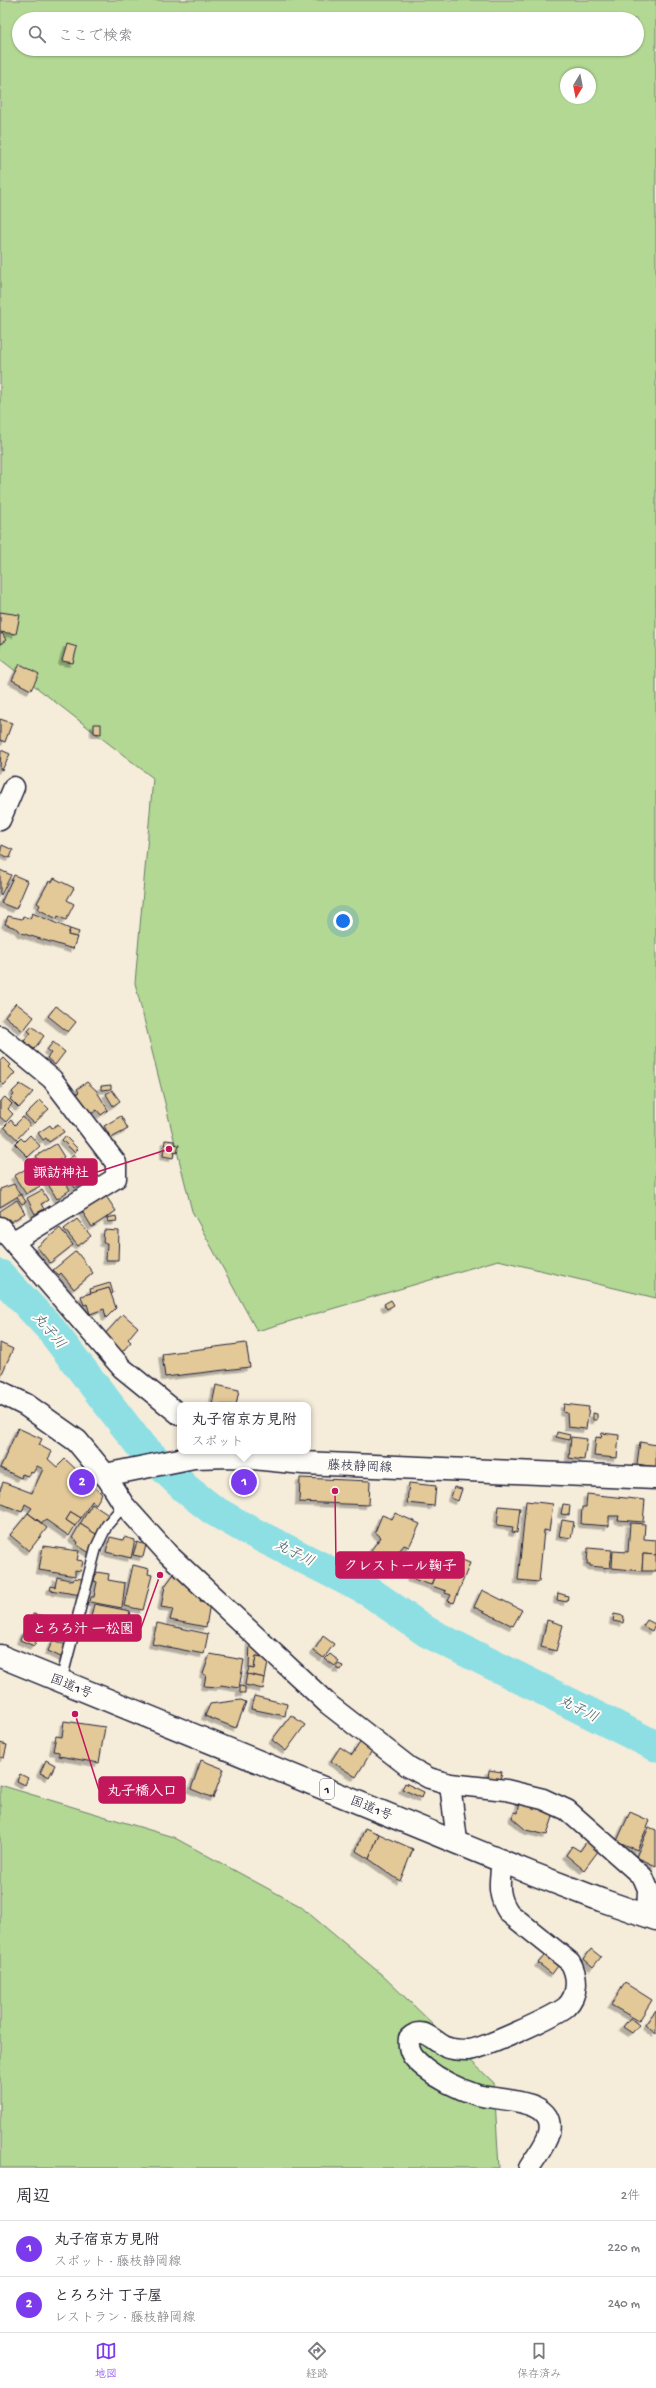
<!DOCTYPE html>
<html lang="ja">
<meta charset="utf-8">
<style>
:root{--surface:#fff;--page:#f7f7f7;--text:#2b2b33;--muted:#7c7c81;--line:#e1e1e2;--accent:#7c3aed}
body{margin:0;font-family:"Gochi Hand","Klee One",sans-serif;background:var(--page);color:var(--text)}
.compass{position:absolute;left:560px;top:68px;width:36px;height:36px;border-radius:50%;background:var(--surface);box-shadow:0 1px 3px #0004;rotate:190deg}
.you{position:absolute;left:343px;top:921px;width:14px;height:14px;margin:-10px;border:3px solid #fff;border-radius:50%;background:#1a73e8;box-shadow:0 0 0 6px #1a73e833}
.badge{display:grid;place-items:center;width:26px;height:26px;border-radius:50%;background:var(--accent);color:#fff;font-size:13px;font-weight:700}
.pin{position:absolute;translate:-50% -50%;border:2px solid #fff;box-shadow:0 1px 4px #0006}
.popup{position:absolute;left:177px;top:1402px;width:134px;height:52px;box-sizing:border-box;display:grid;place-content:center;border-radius:8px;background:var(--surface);filter:drop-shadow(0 1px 3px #0005);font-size:13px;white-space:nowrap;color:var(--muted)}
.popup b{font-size:15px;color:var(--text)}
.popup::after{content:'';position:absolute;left:50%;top:100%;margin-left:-8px;border:8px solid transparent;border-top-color:var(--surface)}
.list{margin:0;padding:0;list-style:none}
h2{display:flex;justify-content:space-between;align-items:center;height:52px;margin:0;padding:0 16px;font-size:17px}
h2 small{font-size:13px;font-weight:400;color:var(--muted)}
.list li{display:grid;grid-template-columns:26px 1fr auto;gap:12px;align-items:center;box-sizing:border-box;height:56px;padding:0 16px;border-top:1px solid var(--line)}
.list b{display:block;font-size:15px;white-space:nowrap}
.list p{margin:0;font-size:13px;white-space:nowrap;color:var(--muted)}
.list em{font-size:13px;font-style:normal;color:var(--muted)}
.icon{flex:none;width:22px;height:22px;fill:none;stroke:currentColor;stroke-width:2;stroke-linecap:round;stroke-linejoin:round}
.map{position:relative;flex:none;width:656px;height:2168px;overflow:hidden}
.search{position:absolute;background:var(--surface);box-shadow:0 1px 3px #0004;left:12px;right:12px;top:12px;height:44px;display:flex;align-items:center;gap:10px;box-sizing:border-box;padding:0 14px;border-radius:22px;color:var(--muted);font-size:15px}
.sheet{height:164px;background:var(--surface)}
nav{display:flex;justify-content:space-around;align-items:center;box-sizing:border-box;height:56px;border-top:1px solid var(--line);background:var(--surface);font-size:11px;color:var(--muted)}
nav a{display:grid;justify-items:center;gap:2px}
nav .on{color:var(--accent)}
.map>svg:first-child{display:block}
</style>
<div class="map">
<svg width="656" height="2168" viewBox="0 0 656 2168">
<defs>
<filter id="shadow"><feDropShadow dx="-3.5" dy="3.5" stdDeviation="0" flood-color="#0004"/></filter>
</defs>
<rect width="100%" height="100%" fill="#f5ecda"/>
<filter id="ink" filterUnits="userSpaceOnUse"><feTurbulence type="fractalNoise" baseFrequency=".025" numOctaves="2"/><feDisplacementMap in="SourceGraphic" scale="8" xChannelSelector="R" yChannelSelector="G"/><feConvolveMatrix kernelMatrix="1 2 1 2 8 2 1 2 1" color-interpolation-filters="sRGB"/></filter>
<g filter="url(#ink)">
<g fill="#b2d893" stroke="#6a7d67" fill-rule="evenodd">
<path d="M0 0H656V1298L498 1260 257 1331 192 1211 135 983 153 778 0 659ZM19 19H637V49H19ZM566 74H590V98H566Z"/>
<polygon points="0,1785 173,1837 300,1906 381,1974 494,2083 499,2168 0,2168"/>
</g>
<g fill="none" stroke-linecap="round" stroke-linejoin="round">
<polyline stroke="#8ddfe4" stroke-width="31" points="0,1275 49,1327 140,1445 186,1489 213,1510 246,1529 370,1592 427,1632 656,1746"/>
</g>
<g fill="#e3c898" stroke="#22223b" filter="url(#shadow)">
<polygon points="0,612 20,615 16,634 0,632"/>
<polygon points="2,633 6,640 0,644 0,635"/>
<polygon points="67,644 77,647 73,663 62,661"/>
<polygon points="20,664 39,674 31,690 12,680"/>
<polygon points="0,719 12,723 5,742 0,740"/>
<polygon points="94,724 101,724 101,734 94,733"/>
<polygon points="1,750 10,754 2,770 0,769"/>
<polygon points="2,845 13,850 10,858 0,854"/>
<polygon points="0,870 11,875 1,895 0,894"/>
<polygon points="14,875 28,881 16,909 1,903"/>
<polygon points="54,878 74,888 67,900 74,904 66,920 58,916 57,919 38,909 40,905 37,903 49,881 52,882"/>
<polygon points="32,913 70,929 68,935 77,937 73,949 21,933 18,929 5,924 8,916 22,919 23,916 30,919"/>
<polygon points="70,929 79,932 77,937 68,935"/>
<polygon points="16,1003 34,1017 23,1031 5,1016"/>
<polygon points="56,1006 76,1022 68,1032 48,1016"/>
<polygon points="32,1026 44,1036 34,1049 24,1041 31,1033 28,1031"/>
<polygon points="53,1042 65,1052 55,1065 47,1058 51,1053 47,1050"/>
<polygon points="4,1058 11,1065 9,1067 15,1073 4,1085 0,1081 0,1062"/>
<polygon points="87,1082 96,1090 108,1110 101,1115 97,1110 91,1114 76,1094 79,1092 77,1089"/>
<polygon points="20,1084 33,1092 19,1108 10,1099 14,1095 12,1092"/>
<polygon points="111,1085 111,1089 101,1090 101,1086"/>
<polygon points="112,1090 120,1101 113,1106 106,1094"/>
<polygon points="5,1097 12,1104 8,1109 13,1114 6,1122 0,1117 0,1101"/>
<polygon points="40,1100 49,1109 34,1123 25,1115"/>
<polygon points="121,1116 128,1129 111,1138 104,1126"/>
<polygon points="23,1117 30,1125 17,1139 4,1127 11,1120 15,1125"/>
<polygon points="58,1124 64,1132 49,1142 46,1138 43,1140 38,1133 50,1125 52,1128"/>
<polygon points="30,1135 40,1146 28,1157 15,1144 21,1138 24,1141"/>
<polygon points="65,1136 78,1149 74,1152 62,1140"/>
<polygon points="165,1140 174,1141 174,1144 179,1145 177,1153 174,1152 173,1158 163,1156"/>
<polygon points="56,1144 64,1157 43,1170 36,1156"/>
<polygon points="74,1155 89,1179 75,1188 60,1165"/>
<polygon points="29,1167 40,1186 26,1194 14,1176"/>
<polygon points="56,1167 70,1190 57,1199 45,1179 51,1175 49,1171"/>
<polygon points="14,1184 20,1195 0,1207 0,1189"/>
<polygon points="42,1190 48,1200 41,1204 44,1209 35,1214 27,1198"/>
<polygon points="21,1194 26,1202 22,1204 17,1197"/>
<polygon points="106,1196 116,1211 92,1227 82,1211"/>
<polygon points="17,1200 25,1213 11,1222 9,1219 3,1222 0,1217 0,1211"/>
<polygon points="116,1216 117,1221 108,1222 107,1218"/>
<polygon points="77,1219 91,1236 78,1246 64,1229"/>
<polygon points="60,1228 73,1245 50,1263 37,1247"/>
<polygon points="104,1230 119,1231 118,1260 106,1260 107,1243 103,1243"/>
<polygon points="76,1251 93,1273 74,1289 61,1273 59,1275 53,1270"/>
<polygon points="110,1283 113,1293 111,1294 109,1288 91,1294 90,1289"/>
<polygon points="109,1288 116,1308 106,1318 104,1309 90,1314 87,1304 84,1305 81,1296"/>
<polygon points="391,1300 394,1305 387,1309 384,1304"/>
<polygon points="123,1314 138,1327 128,1339 131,1342 122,1352 104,1335"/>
<polygon points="0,1343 13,1349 0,1378"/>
<polygon points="246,1343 250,1367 165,1377 162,1354"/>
<polygon points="216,1385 239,1390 236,1405 212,1405"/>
<polygon points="564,1404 589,1407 586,1429 568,1427 567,1413 563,1412"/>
<polygon points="593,1413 597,1414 597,1420 593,1420"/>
<polygon points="18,1428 42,1439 39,1445 52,1452 48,1459 57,1467 65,1459 102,1494 96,1504 92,1501 81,1518 71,1512 66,1520 75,1526 69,1536 46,1520 42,1523 28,1513 32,1508 25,1504 22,1512 0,1503 0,1490 3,1482 32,1493 43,1469 37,1466 33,1473 30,1472 28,1476 22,1474 21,1478 0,1468"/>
<polygon points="557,1432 570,1435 569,1440 556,1437"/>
<polygon points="602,1433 619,1435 617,1458 594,1456 596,1437 601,1438"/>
<polygon points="571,1437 587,1439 584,1460 569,1458"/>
<polygon points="640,1442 656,1445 656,1467 637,1464"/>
<polygon points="300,1478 370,1481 369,1505 299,1502"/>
<polygon points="409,1483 436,1486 434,1506 407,1503"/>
<polygon points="454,1487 462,1489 458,1501 451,1498"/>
<polygon points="587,1494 645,1500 643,1522 618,1520 619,1516 609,1516 609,1526 581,1524 582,1507 586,1507"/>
<polygon points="526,1501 553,1504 549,1531 544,1530 539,1582 518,1580"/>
<polygon points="92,1504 110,1516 99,1536 80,1524"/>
<polygon points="563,1504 570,1505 569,1515 561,1514"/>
<polygon points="499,1506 520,1508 517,1533 512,1532 513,1527 497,1525"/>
<polygon points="71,1512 81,1518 75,1526 66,1520"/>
<polygon points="28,1513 47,1528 29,1551 10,1535"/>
<polygon points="395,1513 420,1524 409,1547 404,1545 388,1564 371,1550 381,1537 375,1532 382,1515 392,1519"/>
<polygon points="562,1520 574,1522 571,1538 559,1536"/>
<polygon points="630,1523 645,1524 644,1539 656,1540 656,1555 643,1554 642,1571 612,1568 613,1551 628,1552"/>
<polygon points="80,1524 99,1536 91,1554 77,1545 78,1542 72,1538"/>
<polygon points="110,1537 123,1540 124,1537 135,1540 131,1558 106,1552"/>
<polygon points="137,1542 146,1545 143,1557 133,1555"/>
<polygon points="43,1546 79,1551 77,1560 83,1561 81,1571 75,1570 75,1576 39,1570"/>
<polygon points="588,1548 612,1550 610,1568 590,1566 590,1564 587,1564"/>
<polygon points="643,1554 656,1555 656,1571 642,1571"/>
<polygon points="443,1556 452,1560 454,1557 470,1563 454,1603 448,1601 451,1595 445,1593 446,1591 432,1586"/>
<polygon points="416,1561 437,1568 431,1585 410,1578"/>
<polygon points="133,1565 149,1569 148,1574 152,1575 143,1610 124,1606"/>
<polygon points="176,1571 201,1595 200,1601 210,1603 206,1627 170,1620 173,1609 161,1607 165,1586"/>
<polygon points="96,1572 109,1574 108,1580 125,1583 122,1608 90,1602 91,1597 94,1597 97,1582 94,1581"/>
<polygon points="57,1577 73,1581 74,1578 82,1579 79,1591 82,1591 81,1595 50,1590 51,1586 55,1587"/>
<polygon points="482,1590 522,1610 513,1626 474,1607"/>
<polygon points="558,1593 568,1596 567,1602 557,1600"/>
<polygon points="94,1604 130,1611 127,1628 90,1621"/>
<polygon points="33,1614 69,1620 66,1638 30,1631"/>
<polygon points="614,1614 624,1616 623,1623 613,1621"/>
<polygon points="547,1620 563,1625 556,1651 541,1647"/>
<polygon points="647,1620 655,1624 652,1631 643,1626"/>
<polygon points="157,1623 208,1634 204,1654 152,1644"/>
<polygon points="24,1631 38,1637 34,1646 20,1640"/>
<polygon points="323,1636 334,1644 324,1658 314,1651"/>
<polygon points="53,1640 68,1646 63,1658 48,1651"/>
<polygon points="250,1641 269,1658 256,1656 254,1669 249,1668"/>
<polygon points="210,1654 244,1660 239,1688 221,1685 220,1687 204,1686 206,1675 203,1674"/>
<polygon points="330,1654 339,1661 335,1666 325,1659"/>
<polygon points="256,1656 269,1658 265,1678 247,1674 249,1668 254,1669"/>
<polygon points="338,1664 343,1666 341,1670 336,1668"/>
<polygon points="247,1674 265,1678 263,1689 245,1685"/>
<polygon points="240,1686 245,1687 245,1693 240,1693"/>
<polygon points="254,1696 287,1704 285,1716 251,1709"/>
<polygon points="241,1700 246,1702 236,1728 205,1716 210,1704"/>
<polygon points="291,1715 305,1725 286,1751 272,1740"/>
<polygon points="64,1721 105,1727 99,1763 59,1756 59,1752 53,1751 56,1736 62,1737"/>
<polygon points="361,1741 373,1749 356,1777 331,1761 340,1747 352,1755"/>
<polygon points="0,1743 7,1745 4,1758 0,1757"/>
<polygon points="46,1760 55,1765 49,1777 40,1773"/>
<polygon points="201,1760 224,1769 213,1798 191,1789"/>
<polygon points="489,1770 502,1772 500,1780 488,1778"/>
<polygon points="20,1774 28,1778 25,1785 17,1781"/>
<polygon points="405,1783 424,1792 422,1798 402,1789"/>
<polygon points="520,1799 555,1811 547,1835 526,1830 512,1818 514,1812 518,1813"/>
<polygon points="630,1812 650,1821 637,1850 617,1841"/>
<polygon points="649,1827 656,1830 656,1866 636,1857"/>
<polygon points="365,1828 379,1834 369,1859 356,1851"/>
<polygon points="379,1834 413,1849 400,1881 369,1859"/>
<polygon points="587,1841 599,1850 584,1870 566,1855 572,1846 580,1851"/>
<polygon points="591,1949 601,1957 593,1967 584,1959"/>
<polygon points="545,1955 558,1966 552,1974 538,1963"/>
<polygon points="625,1983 652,2000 639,2021 611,2005"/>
<polygon points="656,2010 656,2034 645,2025"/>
<polygon points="630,2018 639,2025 632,2033 623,2027"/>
</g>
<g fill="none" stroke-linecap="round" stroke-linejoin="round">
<defs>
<polyline id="service" points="61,1681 96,1548 107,1525 124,1505"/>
<g id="minor">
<polyline points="0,820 14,787"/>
<polyline points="0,1036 52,1079 116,1163 116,1178 14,1241"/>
<polyline points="0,1227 122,1368 180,1415"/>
<polyline points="105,1475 124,1505 168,1554 328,1704 409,1767 429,1778 450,1784 506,1790 543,1799 567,1810 643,1877 648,1889 647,1916"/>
<polyline points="450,1784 457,1841"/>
<path d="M502 1860C500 1881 496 1894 509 1913L570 1962C578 1975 579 1995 566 2007 553 2017 483 2049 468 2050 461 2050 452 2050 446 2047 433 2041 423 2025 409 2038 407 2053 415 2060 425 2068 440 2080 459 2089 477 2095 498 2101 557 2097 549 2133 546 2145 535 2158 529 2168"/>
</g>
<polyline id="secondary" points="0,1392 26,1405 77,1441 105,1475 194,1457 232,1456 303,1463 656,1478"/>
<polyline id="trunk" points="0,1656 531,1873 601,1900 656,1919"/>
</defs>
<use href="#service" stroke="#22223b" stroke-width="13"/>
<use href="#minor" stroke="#22223b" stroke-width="23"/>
<use href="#secondary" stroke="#22223b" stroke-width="25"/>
<use href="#trunk" stroke="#22223b" stroke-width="25"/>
<use href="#service" stroke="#fdfcf7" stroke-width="10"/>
<use href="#minor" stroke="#fdfcf7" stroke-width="20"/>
<use href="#secondary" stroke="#fdfcf7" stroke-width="22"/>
<use href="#trunk" stroke="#fdfcf7" stroke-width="22"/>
</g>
</g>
<g text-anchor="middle" stroke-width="4" stroke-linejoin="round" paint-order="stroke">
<rect fill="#fdfcf7" stroke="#646373" stroke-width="1" x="320" y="1779" width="14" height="20" rx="3"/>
<g font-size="12" font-weight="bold" fill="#22223b">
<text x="327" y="1793">1</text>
</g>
<g font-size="13" fill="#22223b" stroke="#fdfcf7">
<text transform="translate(360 1465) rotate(2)" y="5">藤枝静岡線</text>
<text transform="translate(72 1685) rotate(22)" y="5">国道1号</text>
<text transform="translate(372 1807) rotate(22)" y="5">国道1号</text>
</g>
<g font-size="14" font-style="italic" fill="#425b6e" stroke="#fdfcf7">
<text transform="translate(50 1330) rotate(50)" y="5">丸子川</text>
<text transform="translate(295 1552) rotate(27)" y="5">丸子川</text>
<text transform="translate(579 1708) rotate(27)" y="5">丸子川</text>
</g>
</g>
<path fill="none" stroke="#c2185b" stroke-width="1.5" d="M169 1149L97 1172M335 1491L336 1565M160 1575L141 1628M75 1714L99 1790"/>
<g fill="#c2185b" stroke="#fdfcf7" stroke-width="1.5">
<circle cx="169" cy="1149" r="4"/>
<circle cx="335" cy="1491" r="4"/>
<circle cx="160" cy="1575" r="4"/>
<circle cx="75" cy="1714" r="4"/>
</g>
<g fill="#c2185b" stroke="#c2185b" stroke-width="1.5">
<rect x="25" y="1159" width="72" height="26" rx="4"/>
<rect x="336" y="1552" width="128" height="26" rx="4"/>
<rect x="24" y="1615" width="117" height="26" rx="4"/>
<rect x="99" y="1777" width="86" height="26" rx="4"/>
</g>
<g font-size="14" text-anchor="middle" font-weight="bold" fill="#fff">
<text x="61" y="1177">諏訪神社</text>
<text x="400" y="1570">クレストール鞠子</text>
<text x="83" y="1633">とろろ汁 一松園</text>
<text x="142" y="1795">丸子橋入口</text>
</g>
</svg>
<svg class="compass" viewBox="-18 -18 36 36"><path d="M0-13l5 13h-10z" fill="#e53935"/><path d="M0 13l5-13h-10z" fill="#7c7c81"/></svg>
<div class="you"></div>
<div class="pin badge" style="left:244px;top:1482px">1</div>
<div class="popup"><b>丸子宿京方見附</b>スポット</div>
<div class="pin badge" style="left:82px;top:1482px">2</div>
<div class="search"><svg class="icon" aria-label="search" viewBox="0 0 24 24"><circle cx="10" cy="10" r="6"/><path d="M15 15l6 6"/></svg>ここで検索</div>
</div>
<section class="sheet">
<h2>周辺<small>2件</small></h2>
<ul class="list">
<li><span class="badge">1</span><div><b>丸子宿京方見附</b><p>スポット · 藤枝静岡線</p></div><em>220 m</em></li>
<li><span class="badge">2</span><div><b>とろろ汁 丁子屋</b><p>レストラン · 藤枝静岡線</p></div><em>240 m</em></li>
</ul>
</section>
<nav>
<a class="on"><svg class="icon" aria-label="map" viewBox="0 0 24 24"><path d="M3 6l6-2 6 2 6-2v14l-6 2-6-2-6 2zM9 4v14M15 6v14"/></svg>地図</a>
<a><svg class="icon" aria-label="directions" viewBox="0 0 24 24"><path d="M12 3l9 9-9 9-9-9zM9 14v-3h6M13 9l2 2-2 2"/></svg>経路</a>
<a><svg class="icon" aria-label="saved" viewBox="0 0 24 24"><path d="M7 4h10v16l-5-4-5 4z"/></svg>保存済み</a>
</nav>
